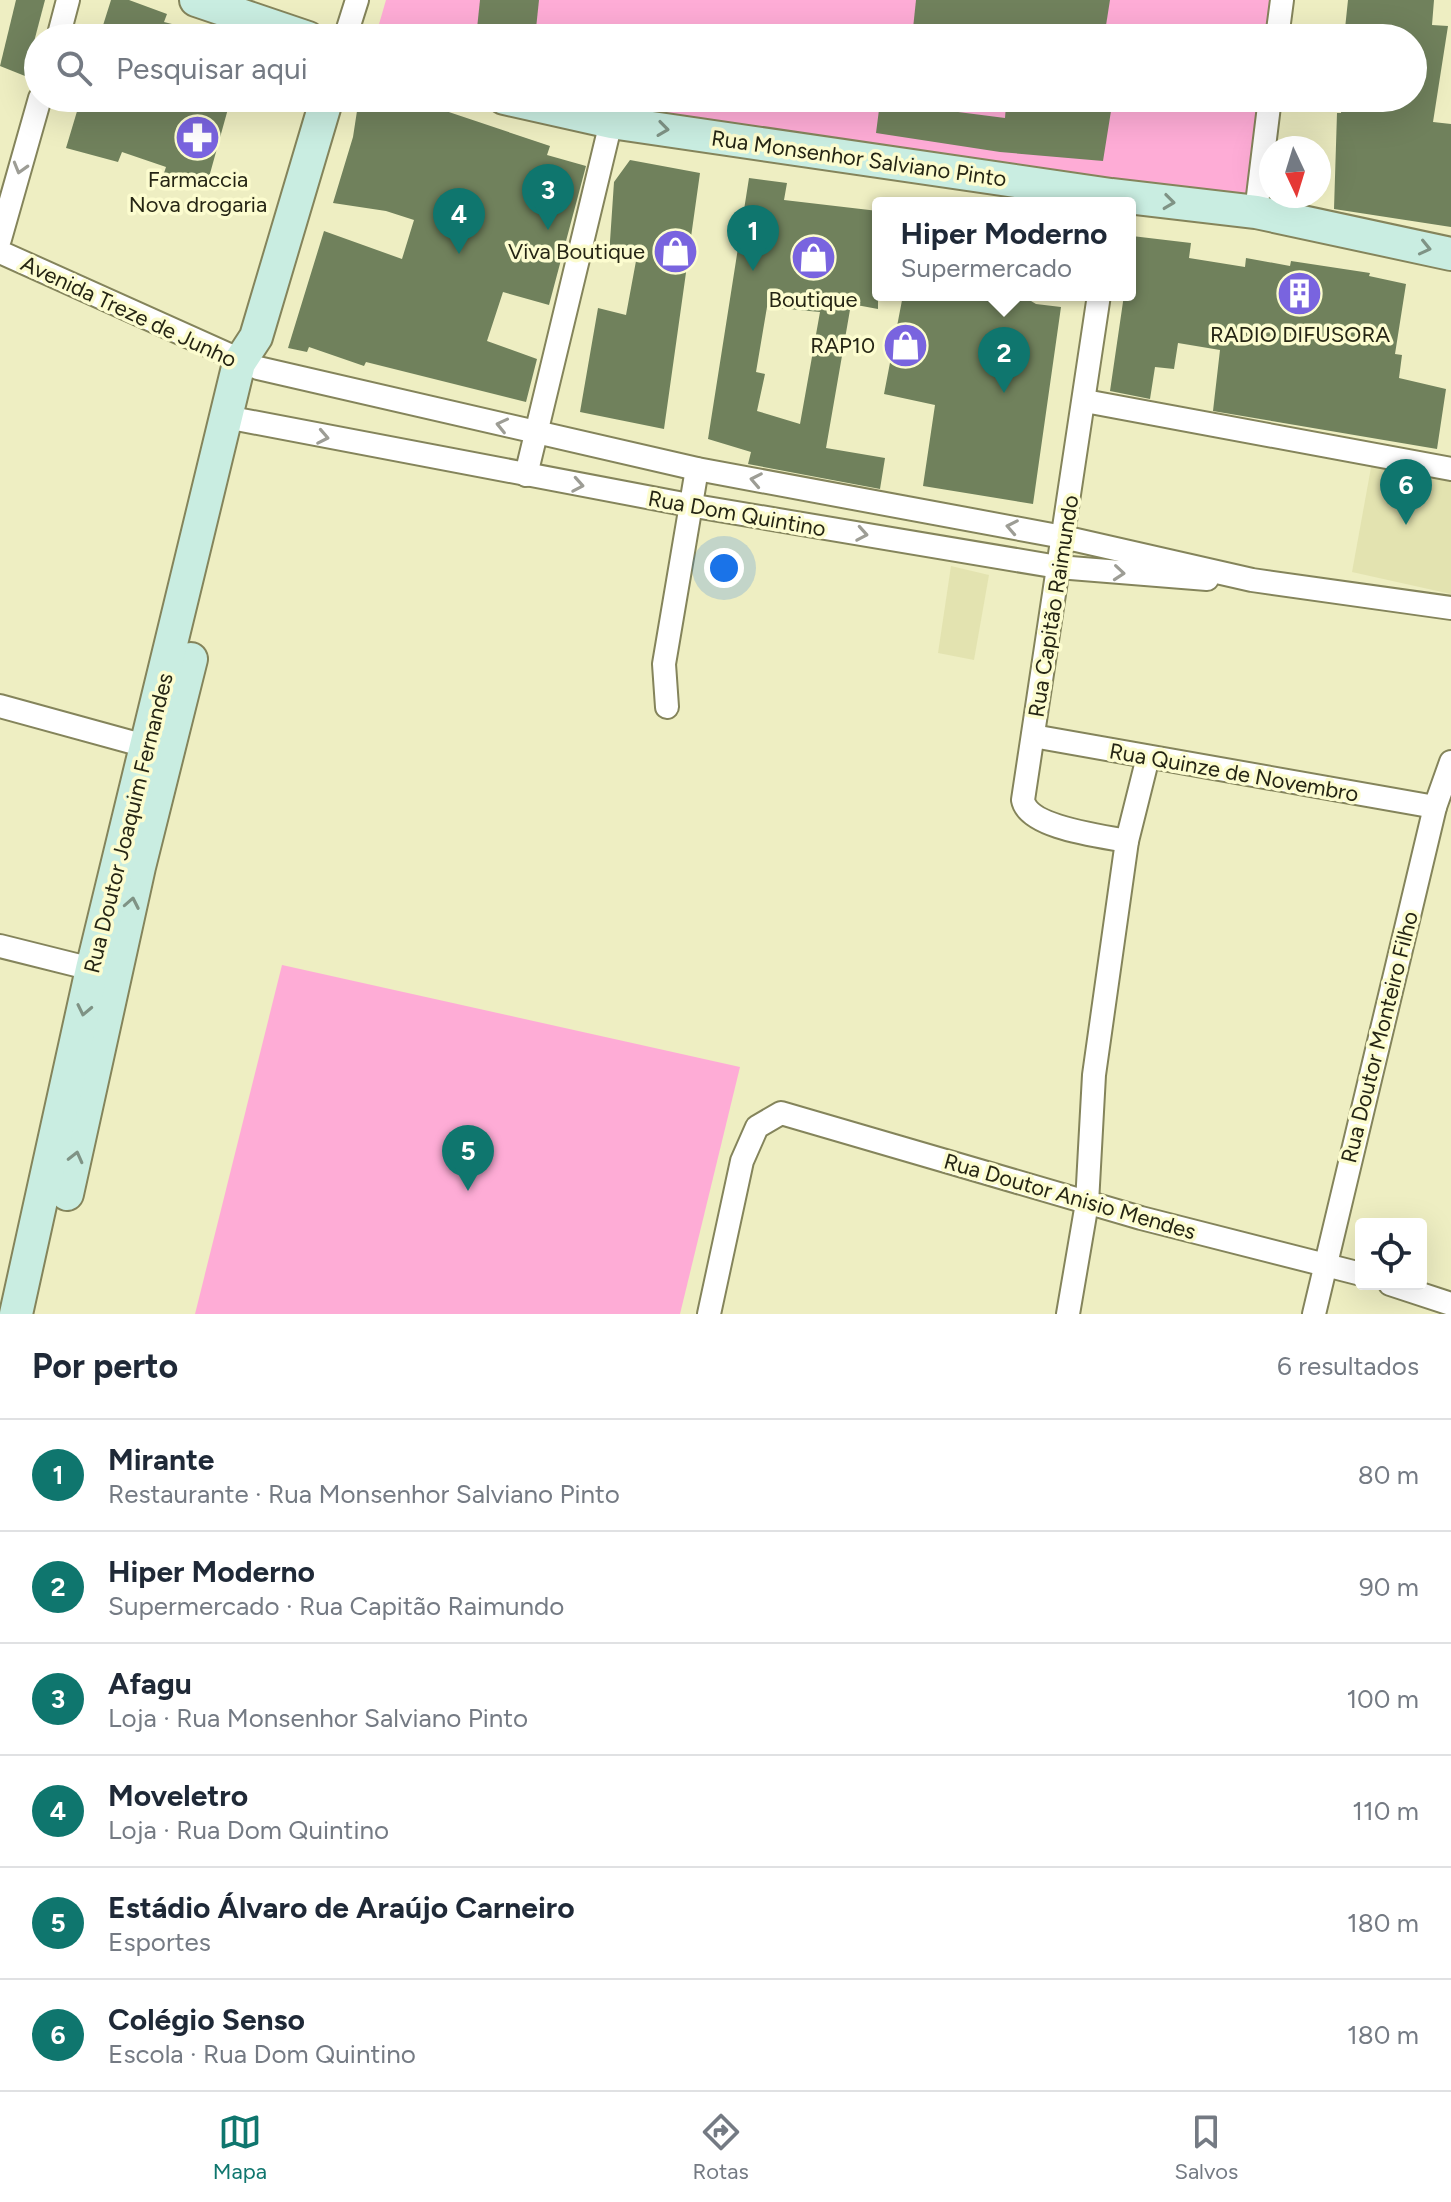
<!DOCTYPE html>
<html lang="pt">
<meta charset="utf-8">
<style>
:root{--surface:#fff;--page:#f2f2f3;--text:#1f2937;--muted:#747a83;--line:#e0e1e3;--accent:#0f766e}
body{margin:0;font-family:Figtree,sans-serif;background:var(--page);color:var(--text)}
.controls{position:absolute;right:24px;bottom:24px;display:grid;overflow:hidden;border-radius:8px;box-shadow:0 8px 32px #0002}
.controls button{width:72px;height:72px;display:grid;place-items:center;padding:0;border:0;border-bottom:2px solid var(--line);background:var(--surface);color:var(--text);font:40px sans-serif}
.compass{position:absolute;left:1259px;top:136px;width:72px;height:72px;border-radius:50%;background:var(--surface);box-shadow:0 8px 32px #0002;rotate:176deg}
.you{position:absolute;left:724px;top:568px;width:28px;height:28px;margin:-20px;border:6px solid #fff;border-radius:50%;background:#1a73e8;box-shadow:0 0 0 12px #1a73e833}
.badge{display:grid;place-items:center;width:52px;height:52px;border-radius:50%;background:var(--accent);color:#fff;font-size:26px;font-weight:700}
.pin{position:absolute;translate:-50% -66px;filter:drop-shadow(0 2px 4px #0008)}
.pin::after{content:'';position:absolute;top:42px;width:28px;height:24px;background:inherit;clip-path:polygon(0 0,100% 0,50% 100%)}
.popup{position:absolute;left:872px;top:197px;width:264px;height:104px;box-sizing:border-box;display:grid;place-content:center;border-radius:8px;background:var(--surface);filter:drop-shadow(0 2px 6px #0005);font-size:26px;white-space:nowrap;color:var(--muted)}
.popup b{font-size:30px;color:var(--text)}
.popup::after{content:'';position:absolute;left:50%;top:100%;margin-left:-16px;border:16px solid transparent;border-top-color:var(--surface)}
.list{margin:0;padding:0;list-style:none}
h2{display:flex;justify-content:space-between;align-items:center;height:104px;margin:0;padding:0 32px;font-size:34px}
h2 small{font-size:26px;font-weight:400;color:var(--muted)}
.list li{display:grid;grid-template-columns:52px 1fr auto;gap:24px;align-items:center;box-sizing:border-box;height:112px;padding:0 32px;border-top:2px solid var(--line)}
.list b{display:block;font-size:30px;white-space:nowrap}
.list p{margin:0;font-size:26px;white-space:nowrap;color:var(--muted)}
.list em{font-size:26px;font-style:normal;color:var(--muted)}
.icon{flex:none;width:44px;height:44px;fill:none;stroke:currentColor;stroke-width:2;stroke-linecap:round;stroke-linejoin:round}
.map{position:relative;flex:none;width:1451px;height:1314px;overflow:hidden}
.search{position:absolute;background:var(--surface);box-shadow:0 8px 32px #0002;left:24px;right:24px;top:24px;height:88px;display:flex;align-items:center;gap:20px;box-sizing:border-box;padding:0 28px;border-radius:44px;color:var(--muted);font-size:30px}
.sheet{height:776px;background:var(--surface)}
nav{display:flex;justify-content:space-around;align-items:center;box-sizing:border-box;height:112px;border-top:2px solid var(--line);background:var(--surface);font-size:22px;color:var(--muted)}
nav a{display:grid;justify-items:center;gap:4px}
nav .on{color:var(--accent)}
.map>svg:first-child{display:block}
</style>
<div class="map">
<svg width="1451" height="1314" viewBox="0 0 1451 1314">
<rect width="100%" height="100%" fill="#eeeec2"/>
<g fill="#e3e3b0">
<polygon points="1372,462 1451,479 1451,594 1352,572"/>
<polygon points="951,566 989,575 974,660 938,653"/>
</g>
<g fill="#feacd6">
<polygon points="386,0 1272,0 1267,38 375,38"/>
<polygon points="563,98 1259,98 1246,197"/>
<polygon points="282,965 740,1067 680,1314 195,1314"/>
</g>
<g fill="#70815c" fill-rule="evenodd">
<polygon points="16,0 45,0 25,76 0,66"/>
<polygon points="111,0 129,0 167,14 164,22 200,31 199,38 99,38"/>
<polygon points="480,0 539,0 535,38 476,38"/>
<polygon points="916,0 1110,0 1104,38 912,38"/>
<polygon points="1348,0 1434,0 1432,25 1448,26 1433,122 1451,124 1451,227 1334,209 1337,113 1341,113 1342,98 1413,98 1413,38 1344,38"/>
<polygon points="81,98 231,98 206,188 162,179 166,167 122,152 118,162 66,148"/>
<polygon points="359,98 407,98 550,146 547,155 586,166 549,305 503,292 487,341 537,359 526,402 366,362 364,366 309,347 307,352 288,348 324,231 402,259 414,220 386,211 333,203 353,137"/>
<polygon points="880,102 1005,118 1006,105 1111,111 1103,161 1000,152 876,133"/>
<polygon points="630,160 700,173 664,429 580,412 598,308 626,315 636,261 609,256 614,182"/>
<path d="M749 178 787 183 784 200 878 211V309L851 304 826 448 885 458 880 489 748 464 751 452 708 439ZM767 307 820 312 800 424 757 411 765 374 756 372Z"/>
<polygon points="1132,236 1191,243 1189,258 1245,267 1246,258 1290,266 1291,261 1370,273 1369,276 1406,284 1395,354 1402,355 1399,378 1446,389 1437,449 1213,411 1220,350 1178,343 1174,369 1155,367 1150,399 1110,391 1124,295 1130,295"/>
<polygon points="903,295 1021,295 1036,304 1061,307 1033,504 923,486 935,405 884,394"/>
</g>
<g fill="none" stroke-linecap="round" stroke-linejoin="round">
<defs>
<g id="street">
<polyline points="58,38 68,0"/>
<polyline points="345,38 357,0"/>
<polyline points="1277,38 1282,0"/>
<polyline points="1256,212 1270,98"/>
<polyline points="0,239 40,98"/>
<polyline points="0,252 258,368 697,469 1063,537 1252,580 1451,608"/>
<path d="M1099 295 1023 800C1028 828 1102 836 1127 841"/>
<polyline points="1085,401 1451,469"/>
<polyline points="226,417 689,505 1058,567 1207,579"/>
<polyline points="526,475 611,122"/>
<polyline points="0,706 160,750"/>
<polyline points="667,707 664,664 697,469"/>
<polyline points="1033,736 1435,807"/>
<polyline points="0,946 92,969"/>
<polyline points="1390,1284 1451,1304"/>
<polyline points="709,1314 742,1161 757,1127 781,1113 1141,1218 1361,1274"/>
<polyline points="1068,1314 1087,1203 1094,1075 1127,841 1148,757"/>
<polyline points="1314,1314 1435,807 1451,762"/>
</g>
<g id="secondary">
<polyline points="196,0 308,38"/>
<polyline points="504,98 611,122 1111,195 1256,212 1451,254"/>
<polyline points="67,1194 139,867 191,659"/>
<polyline points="16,1314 92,969 239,363 256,337 327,98"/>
</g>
</defs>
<use href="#street" stroke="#84845b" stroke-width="26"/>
<use href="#secondary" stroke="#84845b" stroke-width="36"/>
<use href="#street" stroke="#fff" stroke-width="22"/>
<use href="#secondary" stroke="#c9ede1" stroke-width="32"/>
</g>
<defs><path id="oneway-chevron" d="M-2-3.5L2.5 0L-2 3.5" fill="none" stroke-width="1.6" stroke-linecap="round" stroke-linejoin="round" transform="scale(2)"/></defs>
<g stroke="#7f9385">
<use href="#oneway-chevron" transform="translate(663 129) rotate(8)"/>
<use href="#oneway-chevron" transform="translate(1169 202) rotate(7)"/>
<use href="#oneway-chevron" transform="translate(1425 248) rotate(13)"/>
<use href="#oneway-chevron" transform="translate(132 903) rotate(-79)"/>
<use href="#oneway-chevron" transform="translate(84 1010) rotate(102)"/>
<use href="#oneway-chevron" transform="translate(76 1157) rotate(-76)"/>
</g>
<g stroke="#9d9d95">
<use href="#oneway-chevron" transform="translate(20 168) rotate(106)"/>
<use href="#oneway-chevron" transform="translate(502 425) rotate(-167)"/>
<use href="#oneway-chevron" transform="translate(323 437) rotate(11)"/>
<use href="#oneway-chevron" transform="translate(756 480) rotate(-169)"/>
<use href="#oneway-chevron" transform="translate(578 485) rotate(10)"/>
<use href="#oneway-chevron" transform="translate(1012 527) rotate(-169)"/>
<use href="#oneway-chevron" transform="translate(862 534) rotate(10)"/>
<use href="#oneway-chevron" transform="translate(1119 573) rotate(5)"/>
</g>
<defs>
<symbol id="pharmacy-disc" viewBox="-11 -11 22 22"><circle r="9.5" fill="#7964df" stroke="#fcfccf"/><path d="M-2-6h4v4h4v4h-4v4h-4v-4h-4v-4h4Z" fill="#fff"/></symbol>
<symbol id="shop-disc" viewBox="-11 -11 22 22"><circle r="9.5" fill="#7964df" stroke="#fcfccf"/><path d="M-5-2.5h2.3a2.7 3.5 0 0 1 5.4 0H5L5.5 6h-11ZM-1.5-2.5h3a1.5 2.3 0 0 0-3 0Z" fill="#fff"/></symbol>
<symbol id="building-disc" viewBox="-11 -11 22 22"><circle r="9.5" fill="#7964df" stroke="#fcfccf"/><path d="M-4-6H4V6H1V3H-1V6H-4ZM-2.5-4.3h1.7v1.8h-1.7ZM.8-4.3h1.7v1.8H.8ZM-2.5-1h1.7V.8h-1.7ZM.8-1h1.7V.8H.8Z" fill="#fff"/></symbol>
</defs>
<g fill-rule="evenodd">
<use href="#pharmacy-disc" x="172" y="112" width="51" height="51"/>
<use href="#shop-disc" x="650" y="226" width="51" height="51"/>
<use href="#shop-disc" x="788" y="232" width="51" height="51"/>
<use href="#building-disc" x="1274" y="268" width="51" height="51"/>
<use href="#shop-disc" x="880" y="320" width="51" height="51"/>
</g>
<g text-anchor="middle" stroke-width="7" stroke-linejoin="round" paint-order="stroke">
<g font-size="22" fill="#252514" stroke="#fcfccf">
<text transform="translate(859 158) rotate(8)" y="8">Rua Monsenhor Salviano Pinto</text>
<text transform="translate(129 311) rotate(25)" y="8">Avenida Treze de Junho</text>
<text transform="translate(737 513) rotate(10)" y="8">Rua Dom Quintino</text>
<text transform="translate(1053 606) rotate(-81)" y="8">Rua Capitão Raimundo</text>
<text transform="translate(1234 772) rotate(10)" y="8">Rua Quinze de Novembro</text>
<text transform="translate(128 823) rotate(-76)" y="8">Rua Doutor Joaquim Fernandes</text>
<text transform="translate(1379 1037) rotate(-76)" y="8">Rua Doutor Monteiro Filho</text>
<text transform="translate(1070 1196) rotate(16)" y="8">Rua Doutor Anisio Mendes</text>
</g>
<g font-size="22" fill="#252514" stroke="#fcfccf">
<text x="198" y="187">Farmaccia<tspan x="198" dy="25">Nova drogaria</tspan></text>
<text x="645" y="259" text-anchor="end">Viva Boutique</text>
<text x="813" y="307">Boutique</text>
<text x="1300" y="342">RADIO DIFUSORA</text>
<text x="875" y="353" text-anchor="end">RAP10</text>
</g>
</g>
</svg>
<div class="controls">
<button><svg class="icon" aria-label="locate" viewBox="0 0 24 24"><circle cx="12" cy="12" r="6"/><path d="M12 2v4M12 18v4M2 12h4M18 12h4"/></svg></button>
</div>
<svg class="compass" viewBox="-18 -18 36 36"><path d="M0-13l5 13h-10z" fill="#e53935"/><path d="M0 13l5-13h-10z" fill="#747a83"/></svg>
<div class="you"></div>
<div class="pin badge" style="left:753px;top:271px">1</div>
<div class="pin badge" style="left:1004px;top:393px">2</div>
<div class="popup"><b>Hiper Moderno</b>Supermercado</div>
<div class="pin badge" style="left:548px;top:230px">3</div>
<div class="pin badge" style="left:459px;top:254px">4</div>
<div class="pin badge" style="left:468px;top:1191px">5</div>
<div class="pin badge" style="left:1406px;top:525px">6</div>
<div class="search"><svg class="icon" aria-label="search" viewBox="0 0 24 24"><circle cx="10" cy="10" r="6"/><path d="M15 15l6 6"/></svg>Pesquisar aqui</div>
</div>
<section class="sheet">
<h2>Por perto<small>6 resultados</small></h2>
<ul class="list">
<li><span class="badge">1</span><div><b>Mirante</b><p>Restaurante · Rua Monsenhor Salviano Pinto</p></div><em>80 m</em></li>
<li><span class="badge">2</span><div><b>Hiper Moderno</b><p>Supermercado · Rua Capitão Raimundo</p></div><em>90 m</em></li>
<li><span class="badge">3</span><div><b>Afagu</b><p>Loja · Rua Monsenhor Salviano Pinto</p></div><em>100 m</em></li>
<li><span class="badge">4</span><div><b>Moveletro</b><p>Loja · Rua Dom Quintino</p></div><em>110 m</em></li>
<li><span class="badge">5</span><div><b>Estádio Álvaro de Araújo Carneiro</b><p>Esportes</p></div><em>180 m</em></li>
<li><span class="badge">6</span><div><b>Colégio Senso</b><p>Escola · Rua Dom Quintino</p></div><em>180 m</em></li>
</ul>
</section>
<nav>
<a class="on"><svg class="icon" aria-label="map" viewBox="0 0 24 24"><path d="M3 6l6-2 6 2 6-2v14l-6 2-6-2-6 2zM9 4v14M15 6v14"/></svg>Mapa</a>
<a><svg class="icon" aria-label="directions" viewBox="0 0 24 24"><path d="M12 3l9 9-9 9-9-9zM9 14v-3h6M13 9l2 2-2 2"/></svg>Rotas</a>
<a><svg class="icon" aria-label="saved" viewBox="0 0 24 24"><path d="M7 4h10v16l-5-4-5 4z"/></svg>Salvos</a>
</nav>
